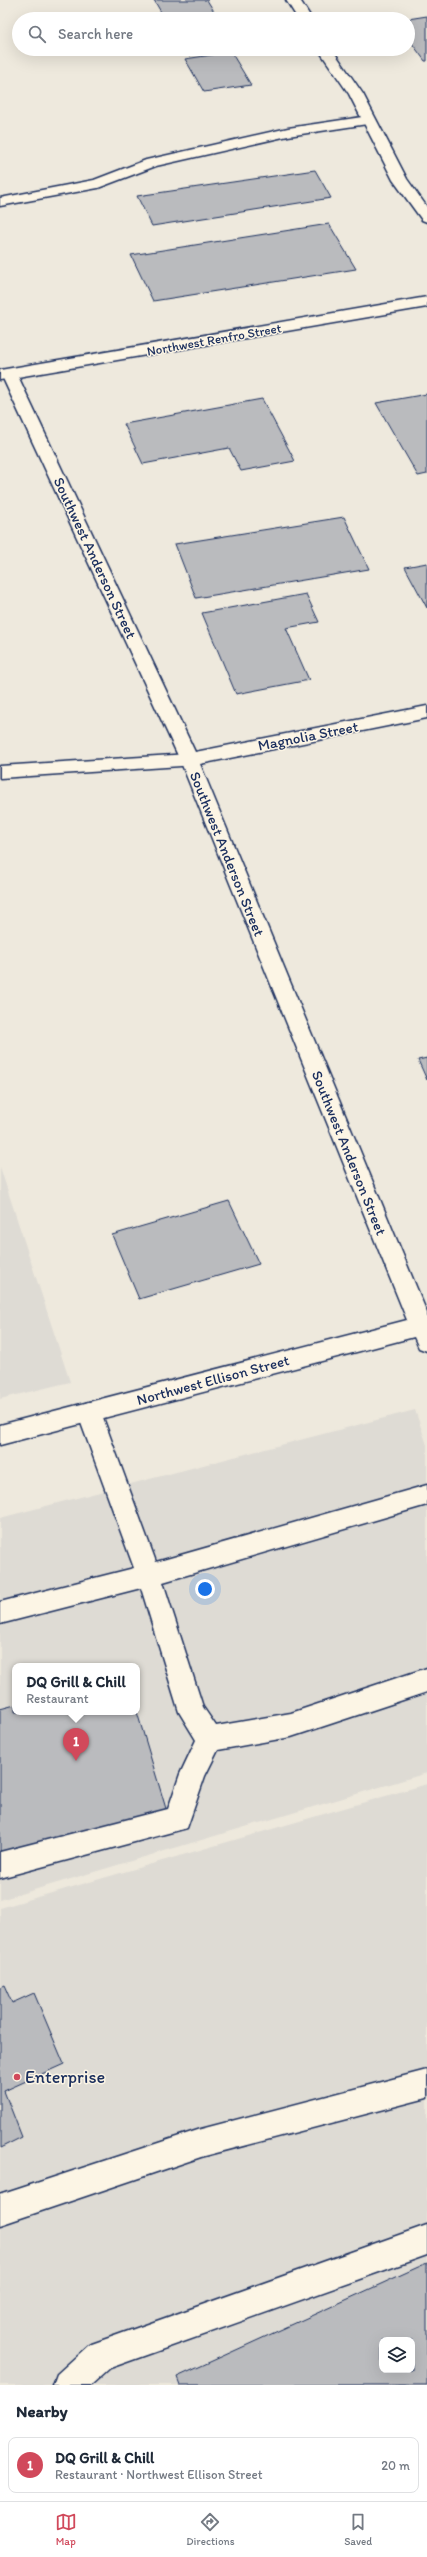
<!DOCTYPE html>
<meta charset="utf-8">
<style>
:root{--surface:#fff;--page:#f2f2f3;--text:#1f2937;--muted:#747a83;--line:#e0e1e3;--accent:#d1495b}
body{margin:0;font-family:Itim,sans-serif;background:var(--page);color:var(--text)}
.controls{position:absolute;right:12px;bottom:12px;display:grid;overflow:hidden;border-radius:8px;box-shadow:0 4px 16px #0002}
.controls button{width:36px;height:36px;display:grid;place-items:center;padding:0;border:0;border-bottom:1px solid var(--line);background:var(--surface);color:var(--text);font:20px sans-serif}
.you{position:absolute;left:205px;top:1589px;width:14px;height:14px;margin:-10px;border:3px solid #fff;border-radius:50%;background:#1a73e8;box-shadow:0 0 0 6px #1a73e833}
.badge{display:grid;place-items:center;width:26px;height:26px;border-radius:50%;background:var(--accent);color:#fff;font-size:13px;font-weight:700}
.pin{position:absolute;translate:-50% -33px;filter:drop-shadow(0 1px 2px #0008)}
.pin::after{content:'';position:absolute;top:21px;width:14px;height:12px;background:inherit;clip-path:polygon(0 0,100% 0,50% 100%)}
.popup{position:absolute;left:12px;top:1663px;width:128px;height:52px;box-sizing:border-box;display:grid;place-content:center;border-radius:8px;background:var(--surface);filter:drop-shadow(0 1px 3px #0005);font-size:13px;white-space:nowrap;color:var(--muted)}
.popup b{font-size:15px;color:var(--text)}
.popup::after{content:'';position:absolute;left:50%;top:100%;margin-left:-8px;border:8px solid transparent;border-top-color:var(--surface)}
.list{margin:0;padding:0;list-style:none}
h2{display:flex;justify-content:space-between;align-items:center;height:52px;margin:0;padding:0 16px;font-size:17px}
h2 small{font-size:13px;font-weight:400;color:var(--muted)}
.list li{display:grid;grid-template-columns:26px 1fr auto;gap:12px;align-items:center;box-sizing:border-box;height:56px;margin:0 8px 8px;padding:0 8px;border:1px solid var(--line);border-radius:8px}
.list b{display:block;font-size:15px;white-space:nowrap}
.list p{margin:0;font-size:13px;white-space:nowrap;color:var(--muted)}
.list em{font-size:13px;font-style:normal;color:var(--muted)}
.icon{flex:none;width:22px;height:22px;fill:none;stroke:currentColor;stroke-width:2;stroke-linecap:round;stroke-linejoin:round}
.map{position:relative;flex:none;width:427px;height:2385px;overflow:hidden}
.search{position:absolute;background:var(--surface);box-shadow:0 4px 16px #0002;left:12px;right:12px;top:12px;height:44px;display:flex;align-items:center;gap:10px;box-sizing:border-box;padding:0 14px;border-radius:22px;color:var(--muted);font-size:15px}
.sheet{height:116px;background:var(--surface)}
nav{display:flex;justify-content:space-around;align-items:center;box-sizing:border-box;height:56px;border-top:1px solid var(--line);background:var(--surface);font-size:11px;color:var(--muted)}
nav a{display:grid;justify-items:center;gap:2px}
nav .on{color:var(--accent)}
.map>svg:first-child{display:block}
</style>
<div class="map">
<svg width="427" height="2385" viewBox="0 0 427 2385">
<rect width="100%" height="100%" fill="#eee9dd"/>
<filter id="ink" filterUnits="userSpaceOnUse"><feTurbulence type="fractalNoise" baseFrequency=".025" numOctaves="2"/><feDisplacementMap in="SourceGraphic" scale="8" xChannelSelector="R" yChannelSelector="G"/><feConvolveMatrix kernelMatrix="1 2 1 2 8 2 1 2 1" color-interpolation-filters="sRGB"/></filter>
<g filter="url(#ink)">
<g fill="#dedbd4" fill-rule="evenodd">
<polygon points="0,1167 70,1382 0,1399"/>
<path d="M415 1410 427 1445V1773L0 1900V1518ZM15 1666H137V1712H15Z"/>
<path d="M427 1784V2385H0V1908ZM382 2340H412V2370H382Z"/>
</g>
<g fill="#babbbe" stroke="#1b2f5e" fill-rule="evenodd">
<polygon points="154,0 207,0 215,13 165,19"/>
<polygon points="427,16 427,61 425,61 408,38 408,19"/>
<polygon points="231,52 251,85 204,92 185,59"/>
<polygon points="315,170 331,198 152,226 137,196"/>
<polygon points="329,224 356,269 153,301 131,255"/>
<polygon points="427,394 427,474 418,476 376,403"/>
<polygon points="262,399 295,461 241,471 229,448 143,464 124,424"/>
<polygon points="344,517 369,569 196,598 175,544"/>
<polygon points="427,563 427,608 405,567"/>
<polygon points="306,594 319,622 286,628 309,680 236,694 202,613"/>
<polygon points="427,1058 427,1080 418,1060"/>
<polygon points="229,1201 259,1264 139,1299 112,1235"/>
<polygon points="15,1705 15,1712 137,1712 167,1812 0,1860 0,1709"/>
<polygon points="4,1985 12,2003 34,1993 64,2064 4,2091 22,2137 0,2148 0,1987"/>
<path d="M427 2263V2385H180L177 2377ZM382 2340H412V2370H382Z"/>
</g>
<g fill="none" stroke-linecap="round" stroke-linejoin="round">
<defs>
<g id="service">
<polygon points="369,116 376,120 374,123 288,136 156,166 98,188 0,206 0,198 94,180 146,160 288,128"/>
<polygon points="189,754 196,755 198,760 196,765 0,778 0,766"/>
<polygon points="89,1402 97,1405 101,1412 156,1562 427,1485 427,1505 163,1582 203,1707 216,1726 291,1713 427,1668 427,1692 291,1737 218,1750 205,1776 187,1828 0,1878 0,1852 168,1809 180,1774 196,1740 179,1712 141,1588 0,1624 0,1602 134,1568 77,1412 81,1405"/>
<polygon points="427,2070 427,2098 201,2157 0,2225 0,2195 201,2129"/>
<polygon points="427,2225 427,2255 110,2368 91,2385 53,2385 57,2374 89,2345"/>
</g>
<g id="minor">
<polygon points="286,0 300,0 312,19 298,19"/>
<polygon points="318,49 332,49 363,94 407,179 427,207 427,222 422,220 393,180 349,94"/>
<polygon points="9,369 17,374 195,752 427,706 427,718 200,764 427,1313 427,1351 419,1348 414,1337 0,1445 0,1425 407,1320 180,760 1,374"/>
</g>
<polygon id="secondary" points="427,297 427,307 0,380 0,370"/>
</defs>
<use href="#service" stroke="#1b2f5e" stroke-width="3"/>
<use href="#minor" stroke="#1b2f5e" stroke-width="3"/>
<use href="#secondary" stroke="#1b2f5e" stroke-width="3"/>
<use href="#service" fill="#fcf5e5" fill-rule="evenodd"/>
<use href="#minor" fill="#fcf5e5" fill-rule="evenodd"/>
<use href="#secondary" fill="#fcf5e5" fill-rule="evenodd"/>
</g>
</g>
<circle fill="#d1495b" stroke="#fcf5e5" stroke-width="1.5" cx="17" cy="2077" r="4"/>
<g text-anchor="middle" stroke-width="3" stroke-linejoin="round" paint-order="stroke">
<g font-size="13" fill="#1b2f5e" stroke="#fcf5e5">
<text transform="translate(214 339) rotate(-10)" y="5">Northwest Renfro Street</text>
</g>
<g font-size="15" fill="#1b2f5e" stroke="#fcf5e5">
<text transform="translate(95 558) rotate(65)" y="5">Southwest Anderson Street</text>
<text transform="translate(308 736) rotate(-11)" y="5">Magnolia Street</text>
<text transform="translate(227 854) rotate(68)" y="5">Southwest Anderson Street</text>
<text transform="translate(349 1153) rotate(68)" y="5">Southwest Anderson Street</text>
<text transform="translate(213 1380) rotate(-15)" y="5">Northwest Ellison Street</text>
</g>
<g font-size="18" fill="#1b2f5e" stroke="#fcf5e5" text-anchor="start">
<text x="25" y="2083">Enterprise</text>
</g>
</g>
</svg>
<div class="controls">
<button><svg class="icon" aria-label="layers" viewBox="0 0 24 24"><path d="M12 4l9 5-9 5-9-5zM3 14l9 5 9-5"/></svg></button>
</div>
<div class="you"></div>
<div class="pin badge" style="left:76px;top:1761px">1</div>
<div class="popup"><b>DQ Grill &amp; Chill</b>Restaurant</div>
<div class="search"><svg class="icon" aria-label="search" viewBox="0 0 24 24"><circle cx="10" cy="10" r="6"/><path d="M15 15l6 6"/></svg>Search here</div>
</div>
<section class="sheet">
<h2>Nearby<small></small></h2>
<ul class="list">
<li><span class="badge">1</span><div><b>DQ Grill &amp; Chill</b><p>Restaurant · Northwest Ellison Street</p></div><em>20 m</em></li>
</ul>
</section>
<nav>
<a class="on"><svg class="icon" aria-label="map" viewBox="0 0 24 24"><path d="M3 6l6-2 6 2 6-2v14l-6 2-6-2-6 2zM9 4v14M15 6v14"/></svg>Map</a>
<a><svg class="icon" aria-label="directions" viewBox="0 0 24 24"><path d="M12 3l9 9-9 9-9-9zM9 14v-3h6M13 9l2 2-2 2"/></svg>Directions</a>
<a><svg class="icon" aria-label="saved" viewBox="0 0 24 24"><path d="M7 4h10v16l-5-4-5 4z"/></svg>Saved</a>
</nav>
